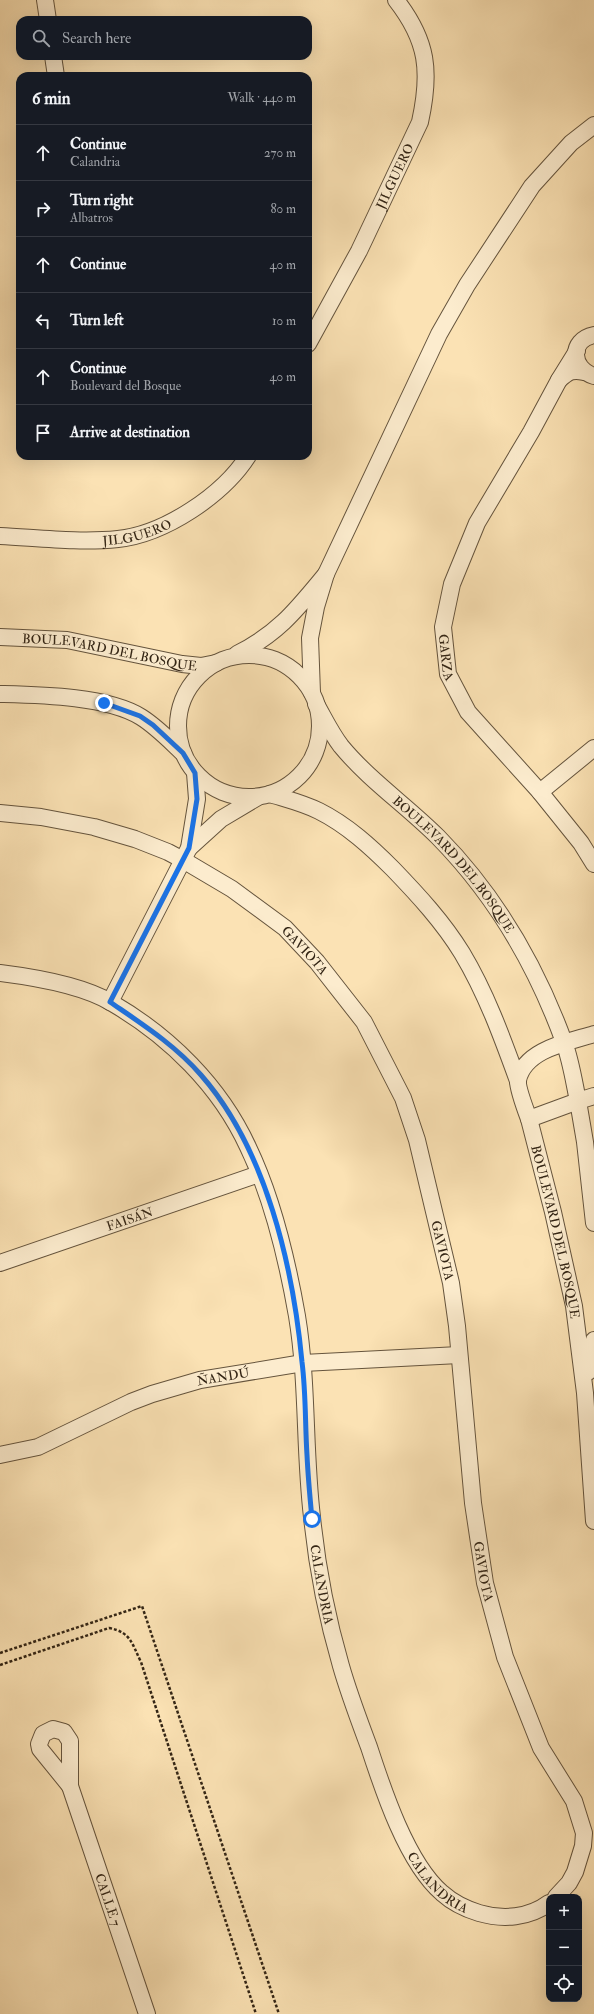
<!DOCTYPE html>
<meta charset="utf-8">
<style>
:root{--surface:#171b24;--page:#242831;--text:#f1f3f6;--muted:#9ea1a6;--line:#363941}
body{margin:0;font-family:"IM FELL Double Pica",serif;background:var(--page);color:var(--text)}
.controls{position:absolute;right:12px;bottom:12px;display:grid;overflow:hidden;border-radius:8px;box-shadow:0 4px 16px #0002}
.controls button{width:36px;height:36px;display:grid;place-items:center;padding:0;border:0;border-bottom:1px solid var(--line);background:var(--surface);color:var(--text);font:20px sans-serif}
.stop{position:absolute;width:12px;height:12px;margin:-9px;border:3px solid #1a73e8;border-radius:50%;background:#fff}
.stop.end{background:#1a73e8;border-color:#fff;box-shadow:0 1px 4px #0008}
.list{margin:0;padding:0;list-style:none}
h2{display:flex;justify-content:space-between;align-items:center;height:52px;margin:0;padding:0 16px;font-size:17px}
h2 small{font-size:13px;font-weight:400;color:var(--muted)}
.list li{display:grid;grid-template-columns:26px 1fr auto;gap:12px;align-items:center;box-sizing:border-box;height:56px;padding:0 16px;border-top:1px solid var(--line)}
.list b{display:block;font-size:15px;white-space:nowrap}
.list p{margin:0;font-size:13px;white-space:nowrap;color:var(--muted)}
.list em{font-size:13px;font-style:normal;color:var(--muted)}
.icon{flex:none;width:22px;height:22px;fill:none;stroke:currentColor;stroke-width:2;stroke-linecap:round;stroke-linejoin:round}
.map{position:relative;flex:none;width:594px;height:2014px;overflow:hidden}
.search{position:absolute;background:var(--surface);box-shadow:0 4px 16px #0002;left:16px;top:16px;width:296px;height:44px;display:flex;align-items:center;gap:10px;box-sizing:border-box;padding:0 14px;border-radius:12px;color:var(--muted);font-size:15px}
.panel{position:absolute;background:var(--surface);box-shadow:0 4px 16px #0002;left:16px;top:72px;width:296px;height:388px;border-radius:12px}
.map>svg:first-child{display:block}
</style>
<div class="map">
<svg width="594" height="2014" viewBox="0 0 594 2014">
<rect width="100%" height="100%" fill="#fbe2b4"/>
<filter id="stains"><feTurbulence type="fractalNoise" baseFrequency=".005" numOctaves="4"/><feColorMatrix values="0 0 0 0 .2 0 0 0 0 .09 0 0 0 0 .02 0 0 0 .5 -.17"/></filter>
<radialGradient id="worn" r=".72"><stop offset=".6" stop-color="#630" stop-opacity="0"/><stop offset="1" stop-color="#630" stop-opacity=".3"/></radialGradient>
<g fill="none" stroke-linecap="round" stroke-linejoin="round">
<defs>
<g id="minor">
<polyline points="45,0 48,20"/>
<polyline points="53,56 56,76"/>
<path d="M594 335C569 340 571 369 594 376"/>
<path id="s1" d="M308 344 359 251 420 122C431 72 428 41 396 0"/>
<path d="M577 351 559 380C568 372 572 369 584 372"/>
<path id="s2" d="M559 380 531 432 477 523 452 584 443 627 448 674 468 712 540 792 581 843 594 864"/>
<path id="s3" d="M0 536C39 538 80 543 118 539 165 534 223 495 248 456"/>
<polyline points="326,574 439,334 467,285 532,186 571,143 594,125"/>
<path id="s4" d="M0 637 67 640 182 664 201 666 216 663"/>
<path d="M237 654C279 633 297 609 326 574L316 607 310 638 312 693"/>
<circle cx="249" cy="726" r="71"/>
<path d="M0 694C40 695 107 696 141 717 157 727 170 741 183 753"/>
<path id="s5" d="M316 704C324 718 331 733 341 746 369 780 407 806 438 837 496 896 536 965 564 1042 571 1061 574 1082 578 1101L529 1119C526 1111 517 1087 518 1080 525 1049 569 1042 594 1034"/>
<polyline points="540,792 594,748"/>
<path d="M270 794C286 799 303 803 319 811 347 825 371 847 393 869 418 895 443 922 462 953 486 993 502 1037 518 1081"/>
<path id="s6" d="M0 813 41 817 94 827 135 839 168 852 183 860 232 889 285 928 317 962 364 1022 403 1098 417 1140 451 1283 457 1326 473 1503 485 1583 505 1657 541 1748 574 1801 584 1833 583 1846 575 1872 569 1883 556 1897"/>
<polyline points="189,848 221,819 258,797"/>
<path id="s7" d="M0 973C32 977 84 986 112 1003 169 1036 220 1086 248 1147 273 1199 287 1259 297 1316 308 1383 304 1450 312 1517 317 1567 327 1618 341 1666 349 1694 359 1720 369 1747 383 1790 407 1863 442 1893 452 1902 466 1909 479 1913 503 1920 529 1918 549 1903"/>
<polyline points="110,1002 189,848 197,799 195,773"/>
<polyline points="594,1096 578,1101 585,1142 594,1223"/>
<path id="s8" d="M529 1119 553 1212 574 1306 585 1393 594 1521"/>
<path id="s9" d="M0 1263 259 1174"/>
<polyline points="588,1372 594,1340"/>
<path id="s10" d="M0 1455 38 1447 131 1402 152 1394 200 1380 303 1363 459 1355"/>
<polygon points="53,1729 64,1732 70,1741 70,1786 40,1749 39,1744 43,1734"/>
<path id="s11" d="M70 1786 147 2014"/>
</g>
</defs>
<use href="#minor" stroke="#65543d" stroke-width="18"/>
<g stroke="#332515" stroke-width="2.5" stroke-dasharray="3 2" stroke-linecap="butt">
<polyline points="0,1653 142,1606 279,2014"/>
<path d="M0 1665 109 1628C131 1632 132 1644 141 1662L256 2014"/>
</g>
<use href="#minor" stroke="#fcecce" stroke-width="16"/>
</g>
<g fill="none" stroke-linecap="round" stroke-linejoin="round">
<path stroke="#1a73e8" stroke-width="5" d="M104 703 140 716 153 725 183 753 195 773 197 799 189 848 110 1002C142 1024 175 1045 201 1075 266 1149 293 1266 302 1362 306 1393 305 1424 307 1455 308 1477 310 1498 312 1519"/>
</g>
<g text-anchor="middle" stroke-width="3" stroke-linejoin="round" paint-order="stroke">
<g font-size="13" fill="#332515" stroke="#fcecce">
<text dy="5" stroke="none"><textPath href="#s1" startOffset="189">JILGUERO</textPath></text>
<text dy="5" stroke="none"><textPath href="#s3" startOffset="138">JILGUERO</textPath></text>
<text dy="5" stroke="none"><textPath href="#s4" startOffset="111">BOULEVARD DEL BOSQUE</textPath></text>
<text dy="5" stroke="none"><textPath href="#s2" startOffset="305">GARZA</textPath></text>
<text dy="5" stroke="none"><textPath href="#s5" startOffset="213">BOULEVARD DEL BOSQUE</textPath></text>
<text dy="5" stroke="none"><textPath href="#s6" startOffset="343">GAVIOTA</textPath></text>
<text dy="5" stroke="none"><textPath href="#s9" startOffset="137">FAISÁN</textPath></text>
<text dy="5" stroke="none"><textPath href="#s8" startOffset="116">BOULEVARD DEL BOSQUE</textPath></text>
<text dy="5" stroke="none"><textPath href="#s6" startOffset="679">GAVIOTA</textPath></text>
<text dy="5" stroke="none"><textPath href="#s10" startOffset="238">ÑANDÚ</textPath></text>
<text dy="5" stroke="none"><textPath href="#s6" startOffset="1003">GAVIOTA</textPath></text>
<text dy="5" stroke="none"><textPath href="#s7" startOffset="764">CALANDRIA</textPath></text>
<text dy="5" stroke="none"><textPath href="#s7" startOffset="1088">CALANDRIA</textPath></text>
<text dy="5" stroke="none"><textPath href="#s11" startOffset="120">CALLE 7</textPath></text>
</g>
</g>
<rect width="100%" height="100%" filter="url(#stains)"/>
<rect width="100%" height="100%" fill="url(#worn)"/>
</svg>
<div class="controls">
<button>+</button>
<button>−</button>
<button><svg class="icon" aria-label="locate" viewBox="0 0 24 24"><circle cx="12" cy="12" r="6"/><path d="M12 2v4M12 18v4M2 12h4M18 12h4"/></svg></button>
</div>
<div class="stop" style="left:312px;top:1519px"></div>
<div class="stop end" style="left:104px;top:703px"></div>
<div class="search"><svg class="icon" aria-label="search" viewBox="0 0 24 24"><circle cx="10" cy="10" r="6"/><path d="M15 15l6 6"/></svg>Search here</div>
<section class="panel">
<h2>6 min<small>Walk · 440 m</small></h2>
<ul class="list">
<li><svg class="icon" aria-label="ahead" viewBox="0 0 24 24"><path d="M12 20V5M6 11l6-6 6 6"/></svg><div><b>Continue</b><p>Calandria</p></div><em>270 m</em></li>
<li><svg class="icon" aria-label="right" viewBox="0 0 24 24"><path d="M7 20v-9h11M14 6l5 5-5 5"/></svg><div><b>Turn right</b><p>Albatros</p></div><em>80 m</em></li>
<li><svg class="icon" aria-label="ahead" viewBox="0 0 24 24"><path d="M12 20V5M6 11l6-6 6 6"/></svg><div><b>Continue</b></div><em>40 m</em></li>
<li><svg class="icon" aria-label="left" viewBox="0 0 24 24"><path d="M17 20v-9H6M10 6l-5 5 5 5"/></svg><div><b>Turn left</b></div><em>10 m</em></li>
<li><svg class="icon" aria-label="ahead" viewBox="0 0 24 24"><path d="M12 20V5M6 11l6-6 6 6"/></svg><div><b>Continue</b><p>Boulevard del Bosque</p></div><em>40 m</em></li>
<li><svg class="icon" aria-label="arrive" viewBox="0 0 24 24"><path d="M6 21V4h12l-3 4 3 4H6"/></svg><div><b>Arrive at destination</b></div></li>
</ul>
</section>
</div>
